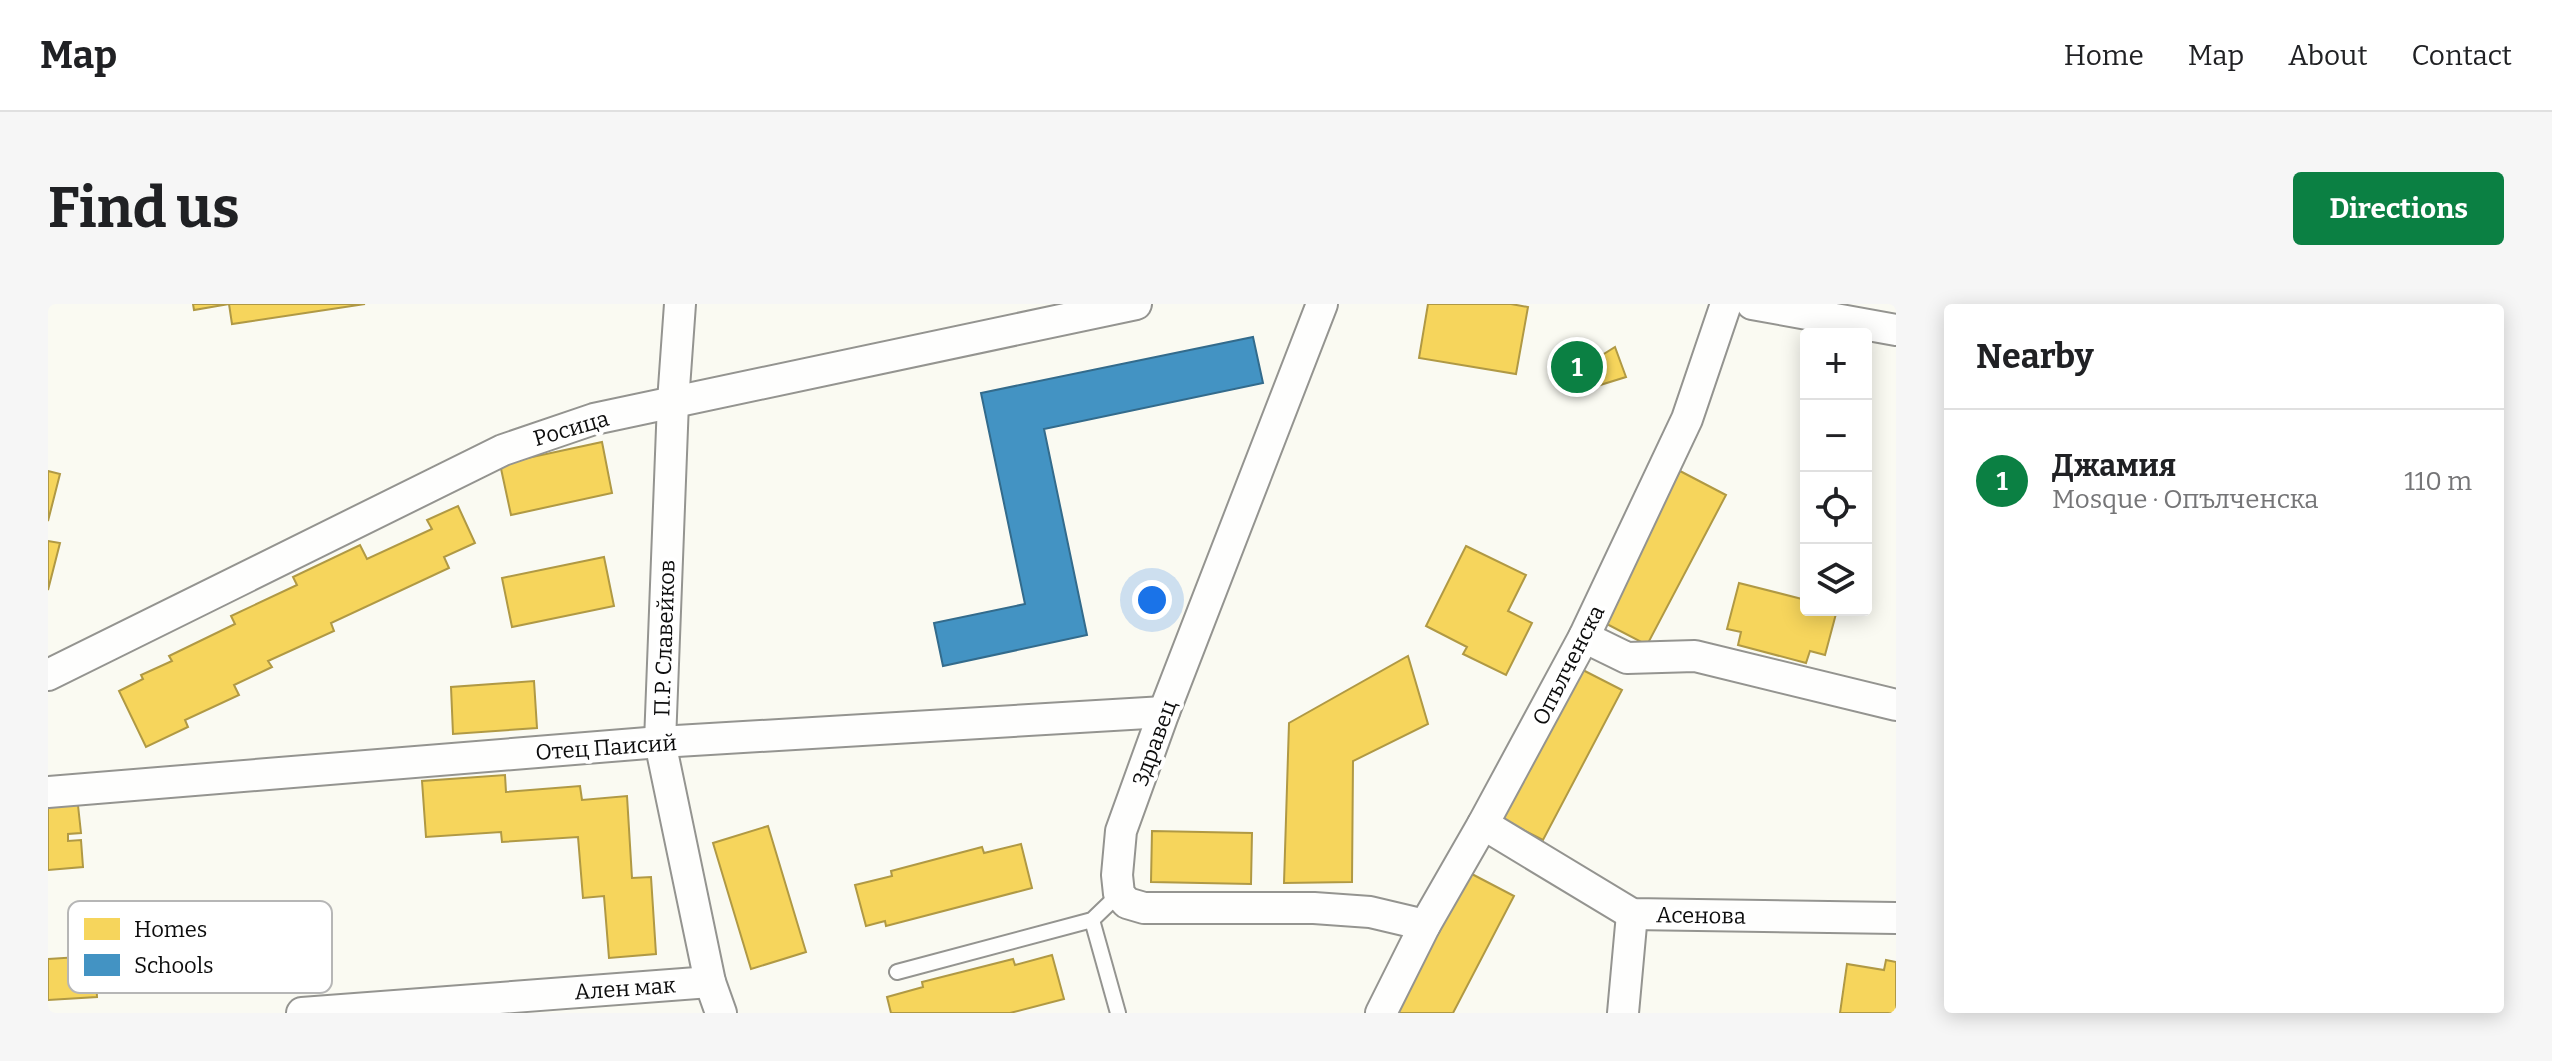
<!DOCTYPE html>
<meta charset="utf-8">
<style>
:root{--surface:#fff;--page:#f6f6f6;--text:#202124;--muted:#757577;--line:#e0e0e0;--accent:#0b8043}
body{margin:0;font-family:Bitter,serif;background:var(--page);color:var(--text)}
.controls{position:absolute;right:24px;top:24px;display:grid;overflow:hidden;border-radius:8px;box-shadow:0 4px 20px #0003}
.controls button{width:72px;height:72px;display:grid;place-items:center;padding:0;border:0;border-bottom:2px solid var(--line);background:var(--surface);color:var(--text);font:40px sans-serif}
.you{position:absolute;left:1104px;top:296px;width:28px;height:28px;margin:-20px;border:6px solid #fff;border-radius:50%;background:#1a73e8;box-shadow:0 0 0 12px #1a73e833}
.badge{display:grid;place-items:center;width:52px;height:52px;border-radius:50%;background:var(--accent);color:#fff;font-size:26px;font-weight:700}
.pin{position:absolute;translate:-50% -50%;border:4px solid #fff;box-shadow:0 2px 8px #0006}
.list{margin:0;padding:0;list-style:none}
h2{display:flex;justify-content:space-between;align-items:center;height:104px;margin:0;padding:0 32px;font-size:34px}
h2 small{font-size:26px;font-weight:400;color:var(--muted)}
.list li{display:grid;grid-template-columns:52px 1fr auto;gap:24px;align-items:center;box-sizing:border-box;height:144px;padding:0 32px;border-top:2px solid var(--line)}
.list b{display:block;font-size:30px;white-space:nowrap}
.list p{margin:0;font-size:26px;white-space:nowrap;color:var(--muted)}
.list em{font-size:26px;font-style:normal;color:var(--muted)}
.icon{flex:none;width:44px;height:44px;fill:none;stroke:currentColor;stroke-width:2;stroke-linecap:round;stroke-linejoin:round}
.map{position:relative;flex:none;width:1848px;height:709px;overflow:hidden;border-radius:8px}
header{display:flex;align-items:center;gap:48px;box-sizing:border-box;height:112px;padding:0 40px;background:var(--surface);border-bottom:2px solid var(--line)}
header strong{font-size:38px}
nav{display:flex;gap:44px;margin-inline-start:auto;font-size:28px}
.intro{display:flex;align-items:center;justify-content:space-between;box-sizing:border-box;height:192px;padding:0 48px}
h1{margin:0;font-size:56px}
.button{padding:20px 36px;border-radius:8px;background:var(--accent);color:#fff;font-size:28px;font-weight:700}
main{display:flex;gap:48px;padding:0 48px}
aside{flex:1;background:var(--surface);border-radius:8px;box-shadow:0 4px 20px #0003}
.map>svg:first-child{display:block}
</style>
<header>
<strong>Map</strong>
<nav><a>Home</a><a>Map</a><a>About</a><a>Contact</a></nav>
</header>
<div class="intro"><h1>Find us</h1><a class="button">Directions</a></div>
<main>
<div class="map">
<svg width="1848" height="709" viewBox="0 0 1848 709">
<rect width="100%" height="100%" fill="#fafaf2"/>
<g fill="#f6d55c" stroke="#b09944" stroke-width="2">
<polygon points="145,0 317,0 184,20 181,0 146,6"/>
<polygon points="1380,0 1463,0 1480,3 1468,70 1371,54"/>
<polygon points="1567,43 1578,73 1536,86 1524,70"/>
<polygon points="554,138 564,189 463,211 452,160"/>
<polygon points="0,167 12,170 0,217"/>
<polygon points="1632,167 1678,191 1599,341 1553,317"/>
<polygon points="410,202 427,239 396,253 401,264 283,319 286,327 220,357 224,363 186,381 191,391 137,416 140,423 98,443 71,387 95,375 93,371 124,357 121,352 187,320 183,312 249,281 245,273 312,241 319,255 384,225 379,216"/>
<polygon points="0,237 12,239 0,286"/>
<polygon points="1418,242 1478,271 1460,307 1484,319 1458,371 1415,350 1419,343 1378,322"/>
<polygon points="556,253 566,302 464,323 454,274"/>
<polygon points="1691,279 1758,296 1758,306 1789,306 1777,351 1762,347 1758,359 1690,341 1693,328 1679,325"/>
<polygon points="1360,352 1380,420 1305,457 1304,578 1236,579 1241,419"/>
<polygon points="1527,362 1574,386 1495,536 1448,512"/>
<polygon points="486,377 489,424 405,430 403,383"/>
<polygon points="457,471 458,488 532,482 534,496 579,492 584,574 603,573 608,650 561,654 556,592 535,594 530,533 454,538 453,528 378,533 374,477"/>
<polygon points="29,492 33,529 20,530 20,537 33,536 35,563 0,566 0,495"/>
<polygon points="720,522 758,648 703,665 665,539"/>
<polygon points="1104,527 1204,529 1203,580 1103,578"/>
<polygon points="973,540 984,584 838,622 837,617 818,622 807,581 844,572 843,567 934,543 936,549"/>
<polygon points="1420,568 1466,592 1405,709 1346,709"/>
<polygon points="1004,651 1016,695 962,709 843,709 839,693 875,683 874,678 965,655 967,661"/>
<polygon points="47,652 49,693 0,696 0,655"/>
<polygon points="1838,656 1848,658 1848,709 1792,709 1799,660 1836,666"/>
</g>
<polygon fill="#4393c3" stroke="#336b8c" stroke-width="2" points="1205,33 1215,79 996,125 1039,331 895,362 886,319 977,300 933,89"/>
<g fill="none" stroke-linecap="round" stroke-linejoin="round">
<defs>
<g id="service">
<polyline points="1044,616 1070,709"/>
<polyline points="849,668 1044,616 1071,590"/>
</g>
<g id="minor">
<polyline points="632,0 625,98 612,438 662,678 673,709"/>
<polyline points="1274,0 1116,408 1073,527 1069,571 1071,590 1079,599 1096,604 1266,604 1322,608 1377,621"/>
<polyline points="1704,0 1848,26"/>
<polyline points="1536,333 1579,354 1647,352 1848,401"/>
<polyline points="0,371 455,146 546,115 1088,0"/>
<polyline points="0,488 612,438 1116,408"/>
<polyline points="1435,520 1584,610 1848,614"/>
<polyline points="254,709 662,678"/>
<polyline points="1333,709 1377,621 1435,520 1536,333 1639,115 1678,0"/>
<polyline points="1575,709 1584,610"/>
</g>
</defs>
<use href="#service" stroke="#949490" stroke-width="18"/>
<use href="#minor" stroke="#949490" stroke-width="34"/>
<use href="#service" stroke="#fefefd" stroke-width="14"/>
<use href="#minor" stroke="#fefefd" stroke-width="30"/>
</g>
<g text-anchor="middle" stroke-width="8" stroke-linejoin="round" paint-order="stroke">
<g font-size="22" fill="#0d0d0d" stroke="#fff">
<text transform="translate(523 124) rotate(-16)" y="8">Росица</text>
<text transform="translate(616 334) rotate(-88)" y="8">П.Р. Славейков</text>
<text transform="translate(1520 361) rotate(-63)" y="8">Опълченска</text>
<text transform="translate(1106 439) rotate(-70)" y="8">Здравец</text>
<text transform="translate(558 443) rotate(-4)" y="8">Отец Паисий</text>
<text transform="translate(1653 611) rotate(1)" y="8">Асенова</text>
<text transform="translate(577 684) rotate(-4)" y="8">Ален мак</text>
</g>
</g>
<rect x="20" y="597" width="264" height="92" rx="12" fill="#fff" stroke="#b6b6b6" stroke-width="2"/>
<rect x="36" y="614" width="36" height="22" fill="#f6d55c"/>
<rect x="36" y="650" width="36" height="22" fill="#4393c3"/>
<g font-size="22" fill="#0d0d0d">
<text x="86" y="633">Homes</text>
<text x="86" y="669">Schools</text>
</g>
</svg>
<div class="controls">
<button>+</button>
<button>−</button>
<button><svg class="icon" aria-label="locate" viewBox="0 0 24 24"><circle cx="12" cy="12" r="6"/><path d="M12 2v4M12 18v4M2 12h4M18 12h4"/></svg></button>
<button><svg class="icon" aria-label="layers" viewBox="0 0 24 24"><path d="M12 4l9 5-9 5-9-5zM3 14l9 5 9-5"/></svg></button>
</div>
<div class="you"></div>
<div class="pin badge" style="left:1529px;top:63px">1</div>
</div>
<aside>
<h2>Nearby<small></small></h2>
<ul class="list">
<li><span class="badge">1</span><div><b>Джамия</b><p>Mosque · Опълченска</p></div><em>110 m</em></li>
</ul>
</aside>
</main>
